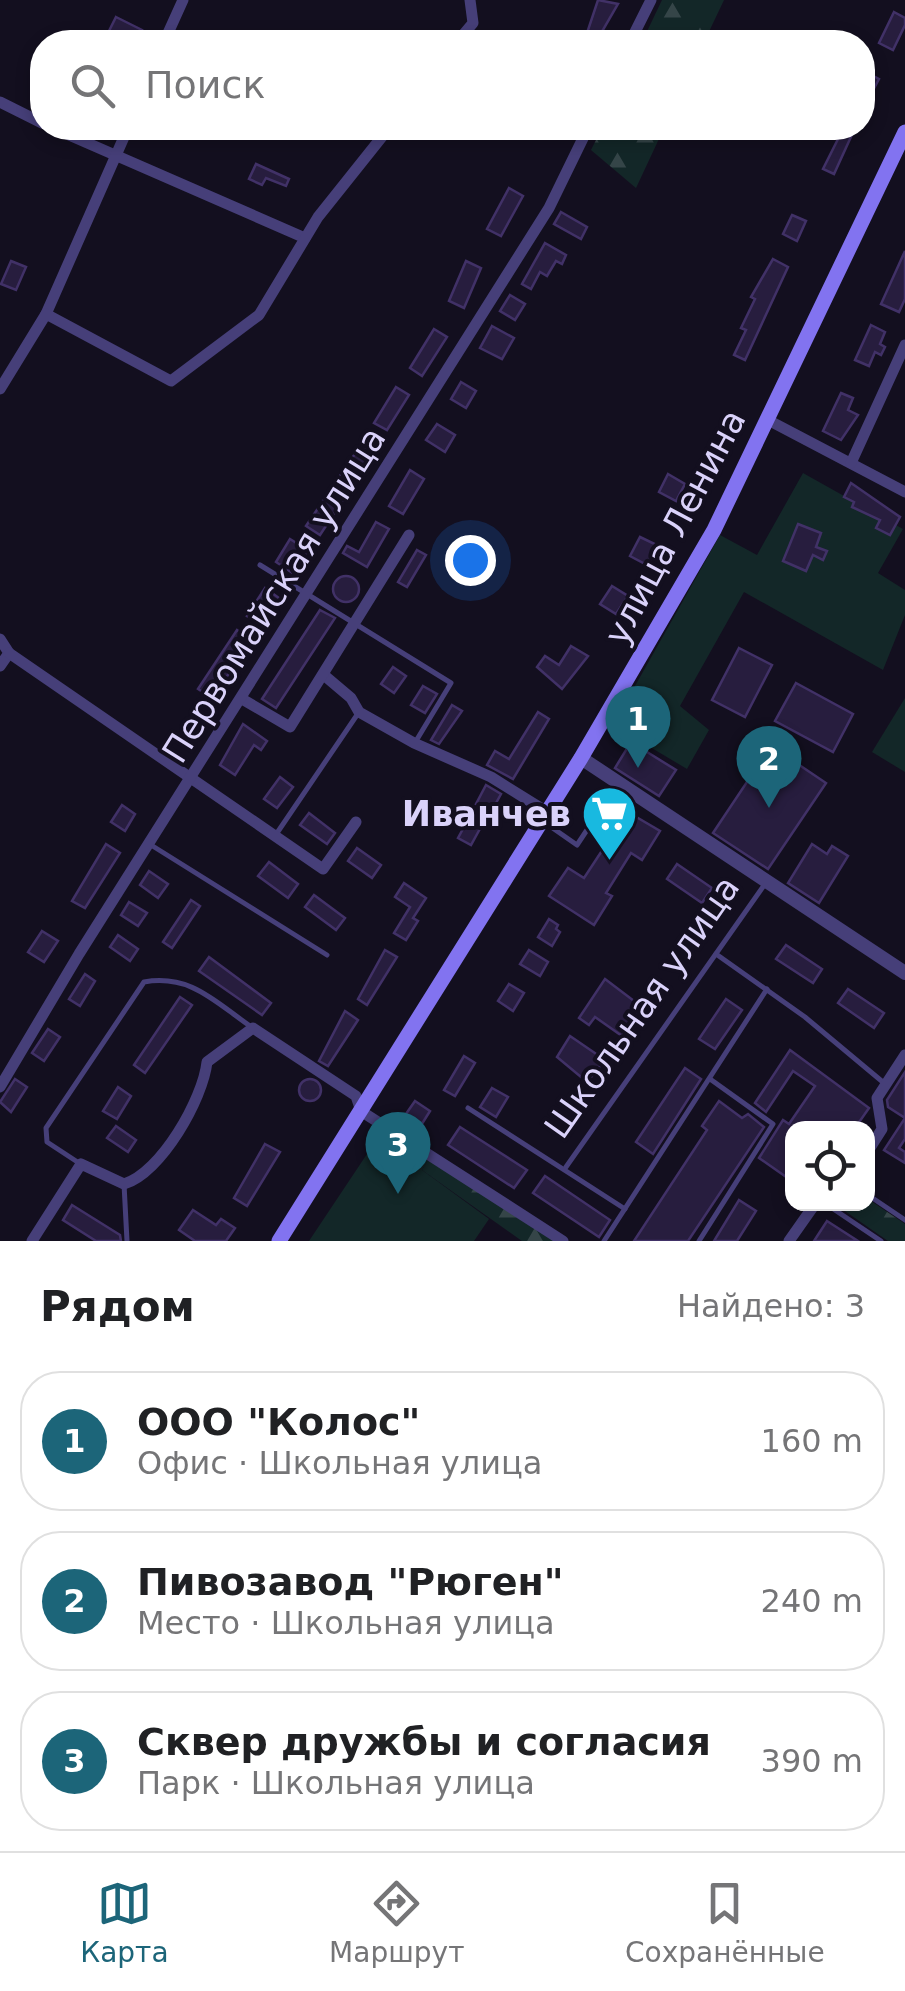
<!DOCTYPE html>
<html lang="ru">
<meta charset="utf-8">
<style>
:root{--surface:#fff;--page:#f6f6f6;--text:#202124;--muted:#757577;--line:#e0e0e0;--accent:#1c6579}
body{margin:0;font-family:"DejaVu Sans",sans-serif;background:var(--page);color:var(--text)}
.controls{position:absolute;right:30px;bottom:30px;display:grid;overflow:hidden;border-radius:20px;box-shadow:0 5px 15px #0003}
.controls button{width:90px;height:90px;display:grid;place-items:center;padding:0;border:0;border-bottom:2px solid var(--line);background:var(--surface);color:var(--text);font:50px sans-serif}
.you{position:absolute;left:470px;top:560px;width:35px;height:35px;margin:-25px;border:8px solid #fff;border-radius:50%;background:#1a73e8;box-shadow:0 0 0 15px #1a73e833}
.badge{display:grid;place-items:center;width:65px;height:65px;border-radius:50%;background:var(--accent);color:#fff;font-size:32px;font-weight:700}
.pin{position:absolute;translate:-50% -82px;filter:drop-shadow(0 2px 5px #0008)}
.pin::after{content:'';position:absolute;top:52px;width:35px;height:30px;background:inherit;clip-path:polygon(0 0,100% 0,50% 100%)}
.list{margin:0;padding:0;list-style:none}
h2{display:flex;justify-content:space-between;align-items:center;height:130px;margin:0;padding:0 40px;font-size:42px}
h2 small{font-size:32px;font-weight:400;color:var(--muted)}
.list li{display:grid;grid-template-columns:65px 1fr auto;gap:30px;align-items:center;box-sizing:border-box;height:140px;margin:0 20px 20px;padding:0 20px;border:2px solid var(--line);border-radius:40px}
.list b{display:block;font-size:38px;white-space:nowrap}
.list p{margin:0;font-size:32px;white-space:nowrap;color:var(--muted)}
.list em{font-size:32px;font-style:normal;color:var(--muted)}
.icon{flex:none;width:55px;height:55px;fill:none;stroke:currentColor;stroke-width:2;stroke-linecap:round;stroke-linejoin:round}
.map{position:relative;flex:none;width:905px;height:1241px;overflow:hidden}
.search{position:absolute;background:var(--surface);box-shadow:0 5px 15px #0003;left:30px;right:30px;top:30px;height:110px;display:flex;align-items:center;gap:25px;box-sizing:border-box;padding:0 35px;border-radius:40px;color:var(--muted);font-size:38px}
.sheet{height:610px;background:var(--surface)}
nav{display:flex;justify-content:space-around;align-items:center;box-sizing:border-box;height:140px;border-top:2px solid var(--line);background:var(--surface);font-size:28px;color:var(--muted)}
nav a{display:grid;justify-items:center;gap:5px}
nav .on{color:var(--accent)}
.map>svg:first-child{display:block}
</style>
<div class="map">
<svg width="905" height="1241" viewBox="0 0 905 1241">
<defs>
<pattern id="forest-firs" width="22" height="20" patternUnits="userSpaceOnUse" patternTransform="scale(2.5)"><rect width="22" height="20" fill="#132728"/><path d="M5 1l3.5 6h-7zM16 11l3.5 6h-7z" fill="#354548"/></pattern>
</defs>
<rect width="100%" height="100%" fill="#130f1f"/>
<g fill="url(#forest-firs)">
<polygon points="662,0 724,0 704,42 642,42"/>
<polygon points="602,128 664,128 636,188 591,150"/>
<polygon points="428,1160 557,1241 522,1241 422,1170"/>
<polygon points="868,1199 905,1224 905,1241 888,1241 835,1204 868,1204"/>
</g>
<g fill="#132728">
<polygon points="803,473 903,529 878,573 905,590 905,615 883,670 744,592 680,706 709,730 687,769 613,725 720,535 757,555"/>
<polygon points="905,698 905,772 872,752"/>
<polygon points="383,1130 428,1160 422,1170 489,1219 474,1241 309,1241"/>
</g>
<g fill="#271d3e" stroke="#413167" stroke-width="2.5">
<polygon points="598,0 618,4 596,42 584,42"/>
<polygon points="894,12 905,18 905,25 893,50 879,43"/>
<polygon points="116,17 142,30 136,42 108,33"/>
<polygon points="862,70 879,79 862,111"/>
<polygon points="821,128 855,128 834,174 823,169 839,137"/>
<polygon points="256,164 289,179 286,186 266,178 262,185 249,179"/>
<polygon points="509,188 523,196 501,236 487,229"/>
<polygon points="561,212 587,227 581,239 554,224"/>
<polygon points="792,215 806,221 797,241 783,234"/>
<polygon points="545,243 566,255 562,264 556,261 547,276 540,272 531,289 522,284"/>
<polygon points="905,251 905,299 899,312 881,304"/>
<polygon points="773,259 788,267 745,360 734,355 746,330 741,328 755,299 751,297"/>
<polygon points="11,261 26,267 16,290 1,284"/>
<polygon points="466,261 481,268 464,308 449,301"/>
<polygon points="510,295 525,304 515,320 500,311"/>
<polygon points="871,325 885,332 880,344 885,347 881,355 875,352 869,366 855,360"/>
<polygon points="492,326 514,338 502,359 480,348"/>
<polygon points="434,329 447,337 422,376 410,368"/>
<polygon points="461,382 476,391 466,408 451,399"/>
<polygon points="396,387 409,395 387,430 374,423"/>
<polygon points="841,393 853,398 848,410 858,415 841,440 823,431"/>
<polygon points="437,424 455,435 445,452 426,440"/>
<polygon points="363,442 376,450 320,535 306,526"/>
<polygon points="410,470 424,479 403,514 389,506"/>
<polygon points="668,474 685,484 676,501 659,492"/>
<polygon points="851,483 900,517 890,535 876,528 880,520 852,507 854,502 844,497"/>
<polygon points="376,522 389,529 367,567 343,553 347,546 359,552"/>
<polygon points="798,524 821,533 816,547 827,551 823,560 813,555 806,571 783,561"/>
<polygon points="640,537 659,546 649,566 630,556"/>
<polygon points="290,539 309,551 294,574 276,562"/>
<polygon points="417,550 426,555 407,587 398,582"/>
<circle cx="346" cy="589" r="13"/>
<polygon points="612,586 628,596 616,614 600,604"/>
<polygon points="265,588 279,598 261,625 247,616"/>
<polygon points="320,610 335,618 276,708 262,699"/>
<polygon points="237,630 252,640 212,698 198,689"/>
<polygon points="571,646 588,656 562,689 537,667 545,656 559,665"/>
<polygon points="739,648 772,665 745,717 712,700"/>
<polygon points="393,667 406,676 394,693 381,684"/>
<polygon points="796,683 853,714 833,752 775,721"/>
<polygon points="423,686 437,694 425,713 411,705"/>
<polygon points="452,705 462,711 439,744 431,740"/>
<polygon points="538,712 549,719 513,779 487,765 495,751 509,759"/>
<polygon points="243,724 267,741 261,750 254,745 235,775 220,765"/>
<polygon points="631,742 676,770 659,796 615,768"/>
<polygon points="771,746 826,783 768,869 713,833"/>
<polygon points="280,777 293,787 277,808 264,799"/>
<polygon points="486,785 501,794 491,812 476,804"/>
<polygon points="122,805 135,814 125,831 111,822"/>
<polygon points="621,808 660,831 642,860 631,853 606,893 612,896 594,925 549,896 568,868 584,878 609,840 603,836"/>
<polygon points="309,813 335,833 327,844 300,825"/>
<polygon points="469,818 482,825 471,845 458,838"/>
<polygon points="106,844 120,853 85,908 72,901"/>
<polygon points="812,844 827,854 832,846 848,856 819,903 788,883"/>
<polygon points="357,848 381,865 372,878 348,861"/>
<polygon points="269,862 298,884 288,898 258,876"/>
<polygon points="677,864 712,888 702,903 667,879"/>
<polygon points="149,871 168,884 158,898 140,885"/>
<polygon points="404,883 426,898 413,918 418,921 406,940 394,933 410,907 395,897"/>
<polygon points="314,895 345,918 336,930 305,907"/>
<polygon points="191,900 200,906 172,948 163,942"/>
<polygon points="129,902 147,913 138,926 121,915"/>
<polygon points="549,919 558,925 556,929 560,932 552,946 538,937"/>
<polygon points="42,931 58,941 44,962 28,952"/>
<polygon points="118,935 138,949 130,961 110,947"/>
<polygon points="786,945 822,969 813,983 776,959"/>
<polygon points="385,950 397,957 367,1005 358,999"/>
<polygon points="529,950 548,962 540,976 520,964"/>
<polygon points="209,957 271,1003 262,1015 199,971"/>
<polygon points="85,974 95,981 80,1006 69,999"/>
<polygon points="605,979 642,1007 622,1036 595,1017 589,1025 579,1018"/>
<polygon points="509,984 524,993 513,1011 498,1001"/>
<polygon points="848,989 884,1013 874,1028 838,1003"/>
<polygon points="180,997 192,1005 145,1073 134,1065"/>
<polygon points="726,999 742,1010 715,1049 699,1039"/>
<polygon points="345,1011 358,1020 328,1066 319,1061"/>
<polygon points="48,1029 60,1037 44,1061 32,1053"/>
<polygon points="570,1036 605,1060 587,1082 557,1057"/>
<polygon points="790,1050 869,1108 855,1128 792,1128 792,1181 759,1158 783,1120 789,1124 815,1086 793,1071 766,1112 755,1103"/>
<polygon points="464,1056 475,1063 455,1096 444,1090"/>
<polygon points="685,1068 701,1079 653,1154 636,1142"/>
<polygon points="905,1072 905,1118 888,1107 887,1100"/>
<circle cx="310" cy="1090" r="11"/>
<polygon points="15,1079 27,1087 11,1112 0,1102"/>
<polygon points="118,1087 131,1096 117,1119 103,1111"/>
<polygon points="492,1088 508,1097 496,1117 480,1107"/>
<polygon points="415,1101 430,1111 415,1135 399,1124"/>
<polygon points="719,1101 742,1118 748,1114 764,1127 688,1241 634,1241 707,1130 702,1126"/>
<polygon points="905,1118 905,1139 899,1148 905,1152 905,1163 884,1150"/>
<polygon points="116,1126 136,1140 128,1152 107,1138"/>
<polygon points="460,1127 527,1170 514,1188 448,1145"/>
<polygon points="265,1144 280,1152 247,1206 234,1198"/>
<polygon points="545,1176 610,1220 599,1237 533,1193"/>
<polygon points="739,1200 756,1211 737,1241 714,1241"/>
<polygon points="72,1205 120,1235 121,1241 96,1241 63,1220"/>
<polygon points="193,1210 216,1225 221,1219 235,1228 226,1241 195,1241 179,1230"/>
<polygon points="827,1221 858,1241 814,1241"/>
</g>
<g fill="none" stroke-linecap="round" stroke-linejoin="round">
<g stroke="#463f79" stroke-width="5">
<polyline points="260,565 451,683 416,741"/>
<polyline points="544,822 577,845 618,783"/>
<polyline points="277,833 359,712"/>
<polyline points="151,845 327,955"/>
<polyline points="716,954 805,1017 884,1083"/>
<polyline points="468,1108 625,1209"/>
<path d="M79 1163 47 1142 46 1128 144 982C190 974 214 1001 250 1026"/>
<polyline points="566,1167 765,884"/>
<polyline points="124,1184 127,1241"/>
<polyline points="868,1195 905,1220"/>
<polyline points="826,1204 881,1241"/>
<polyline points="604,1241 767,989"/>
<polyline points="699,1241 773,1124 710,1079"/>
</g>
<g stroke="#463f79" stroke-width="11">
<polyline points="164,42 183,0"/>
<polyline points="457,42 473,23 470,0"/>
<polyline points="630,42 651,0"/>
<polyline points="0,102 42,123"/>
<polyline points="53,128 305,238"/>
<polyline points="46,314 128,128"/>
<polyline points="0,389 46,314 171,381 259,315 318,217 389,128"/>
<polyline points="768,420 905,492"/>
<polyline points="851,463 905,345"/>
<polyline points="0,639 9,653 0,666"/>
<polyline points="9,653 323,869 356,822"/>
<polyline points="325,676 351,698 359,712 414,743 491,777 547,812"/>
<polyline points="242,699 290,727 409,535"/>
<polyline points="0,1087 79,954 549,208 588,128"/>
<polyline points="868,1151 882,1129 877,1098 905,1055"/>
<path d="M32 1241 81 1164 124 1184C161 1173 203 1099 207 1062L253 1028 356 1096 361 1111 563 1241"/>
<polyline points="789,1241 815,1204"/>
</g>
<polyline stroke="#463f79" stroke-width="14" points="581,758 905,973"/>
<polyline stroke="#8273f0" stroke-width="15" points="279,1241 581,758 714,530 905,132"/>
</g>
<defs>
<symbol id="supermarket-pin" viewBox="-11 -11 22 30"><path d="M0 17L-7.5 6A9.5 9.5 0 1 1 7.5 6Z" fill="#18b9e0" stroke="#130f1f"/><path d="M-6-5.5h2.5l.6 2H6L4.5 2H-2.5L-4.4-4H-6ZM-1.5 3.2a1.3 1.3 0 1 0 .1 0ZM3 3.2a1.3 1.3 0 1 0 .1 0Z" fill="#fff"/></symbol>
</defs>
<g fill-rule="evenodd">
<use href="#supermarket-pin" x="578" y="782" width="63" height="86"/>
</g>
<g text-anchor="middle" stroke-width="8" stroke-linejoin="round" paint-order="stroke">
<g font-size="35" fill="#dad2fa" stroke="#130f1f">
<text transform="translate(675 527) rotate(-62)" y="12">улица Ленина</text>
<text transform="translate(274 595) rotate(-58)" y="12">Первомайская улица</text>
<text transform="translate(642 1007) rotate(-55)" y="12">Школьная улица</text>
</g>
<g font-size="35" font-weight="bold" fill="#dad2fa" stroke="#130f1f" text-anchor="end">
<text x="571" y="826">Иванчев</text>
</g>
</g>
</svg>
<div class="controls">
<button><svg class="icon" aria-label="locate" viewBox="0 0 24 24"><circle cx="12" cy="12" r="6"/><path d="M12 2v4M12 18v4M2 12h4M18 12h4"/></svg></button>
</div>
<div class="you"></div>
<div class="pin badge" style="left:638px;top:768px">1</div>
<div class="pin badge" style="left:769px;top:808px">2</div>
<div class="pin badge" style="left:398px;top:1194px">3</div>
<div class="search"><svg class="icon" aria-label="search" viewBox="0 0 24 24"><circle cx="10" cy="10" r="6"/><path d="M15 15l6 6"/></svg>Поиск</div>
</div>
<section class="sheet">
<h2>Рядом<small>Найдено: 3</small></h2>
<ul class="list">
<li><span class="badge">1</span><div><b>ООО &quot;Колос&quot;</b><p>Офис · Школьная улица</p></div><em>160 m</em></li>
<li><span class="badge">2</span><div><b>Пивозавод &quot;Рюген&quot;</b><p>Место · Школьная улица</p></div><em>240 m</em></li>
<li><span class="badge">3</span><div><b>Сквер дружбы и согласия</b><p>Парк · Школьная улица</p></div><em>390 m</em></li>
</ul>
</section>
<nav>
<a class="on"><svg class="icon" aria-label="map" viewBox="0 0 24 24"><path d="M3 6l6-2 6 2 6-2v14l-6 2-6-2-6 2zM9 4v14M15 6v14"/></svg>Карта</a>
<a><svg class="icon" aria-label="directions" viewBox="0 0 24 24"><path d="M12 3l9 9-9 9-9-9zM9 14v-3h6M13 9l2 2-2 2"/></svg>Маршрут</a>
<a><svg class="icon" aria-label="saved" viewBox="0 0 24 24"><path d="M7 4h10v16l-5-4-5 4z"/></svg>Сохранённые</a>
</nav>
